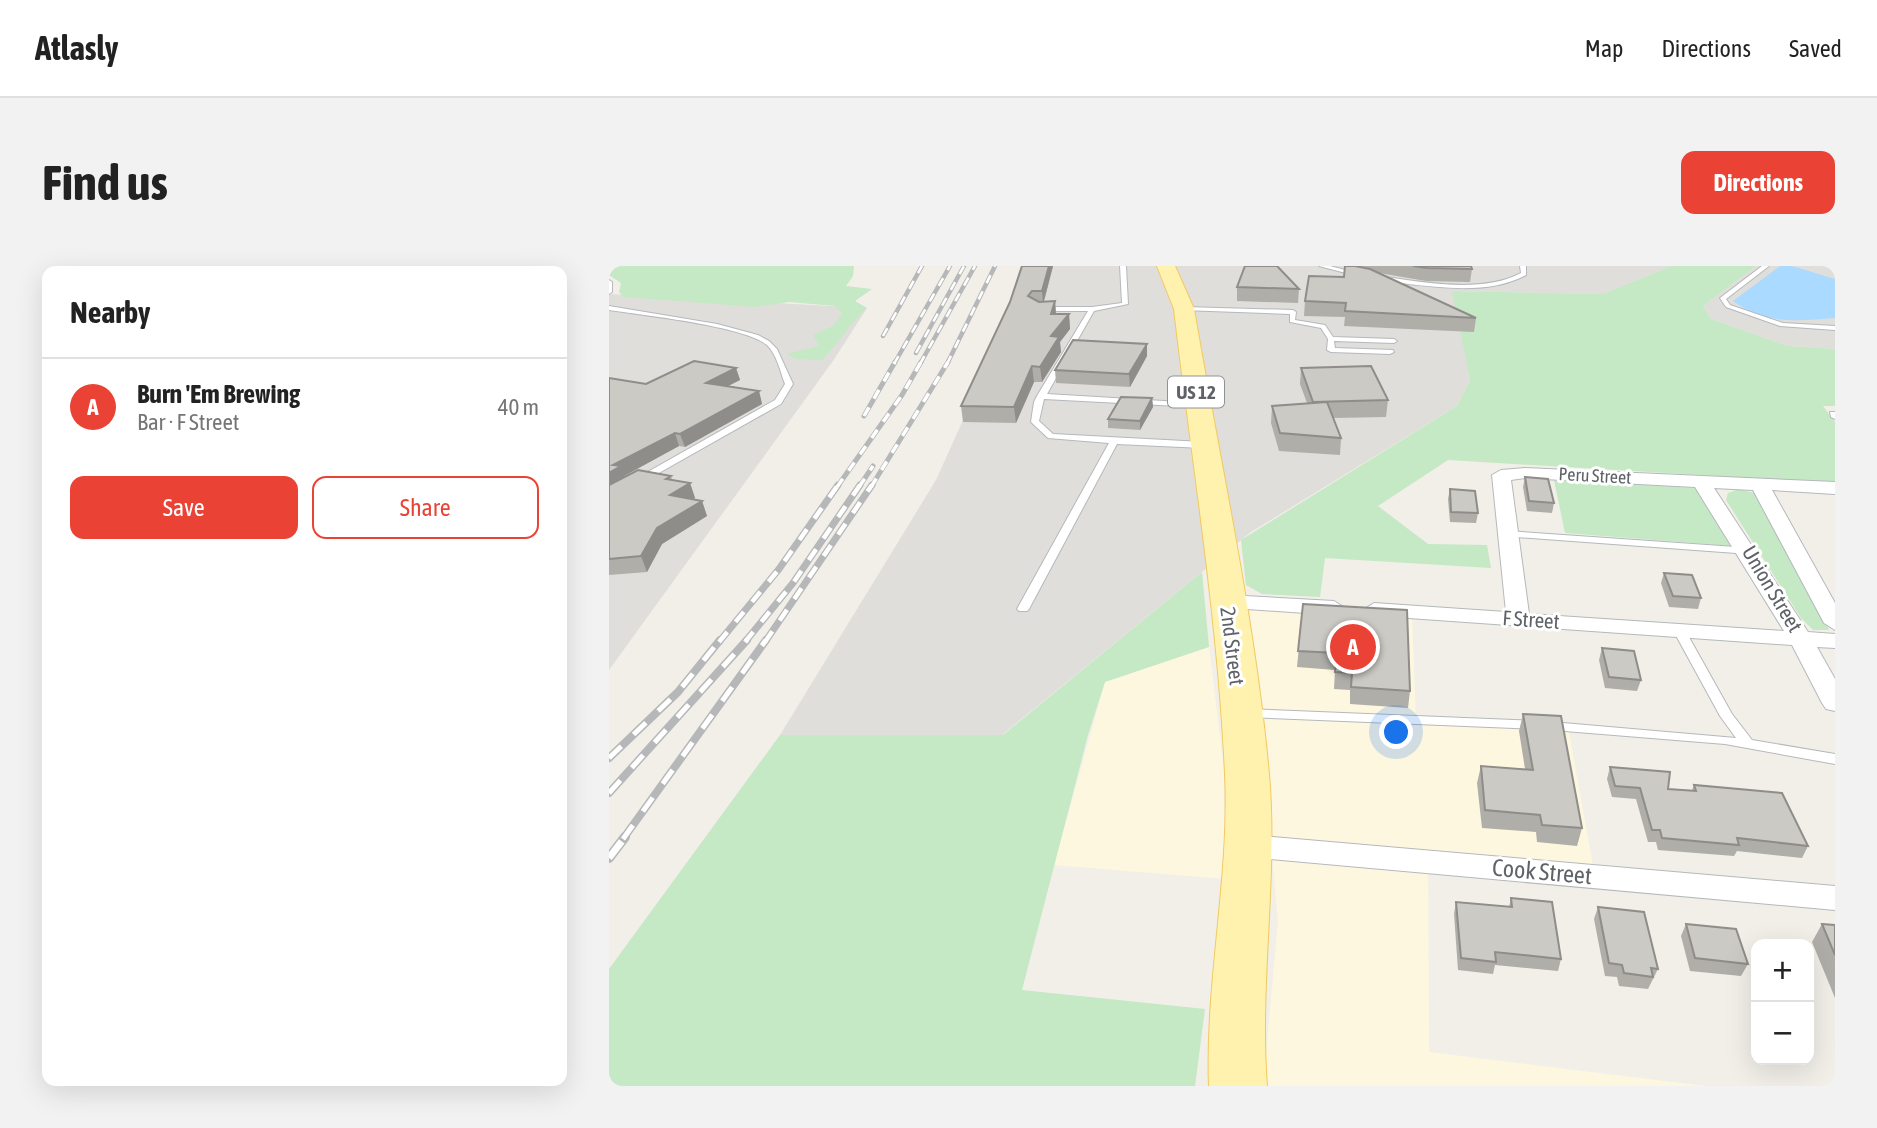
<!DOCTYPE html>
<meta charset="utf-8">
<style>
:root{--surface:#fff;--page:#f2f2f2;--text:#222;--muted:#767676;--line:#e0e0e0;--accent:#ea4335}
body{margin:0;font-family:"Asap Condensed",sans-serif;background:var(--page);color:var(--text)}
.controls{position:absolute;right:21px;bottom:21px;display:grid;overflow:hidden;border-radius:14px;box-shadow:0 7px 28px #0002}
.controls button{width:63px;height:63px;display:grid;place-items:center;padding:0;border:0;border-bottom:2px solid var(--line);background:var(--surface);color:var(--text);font:35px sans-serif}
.you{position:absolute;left:788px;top:467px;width:24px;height:24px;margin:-18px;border:5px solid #fff;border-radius:50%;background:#1a73e8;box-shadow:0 0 0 10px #1a73e833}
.badge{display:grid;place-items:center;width:46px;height:46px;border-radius:50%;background:var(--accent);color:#fff;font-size:23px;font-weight:700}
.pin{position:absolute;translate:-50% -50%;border:4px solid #fff;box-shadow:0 2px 7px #0006}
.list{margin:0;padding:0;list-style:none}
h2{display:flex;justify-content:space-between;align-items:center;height:91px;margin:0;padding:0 28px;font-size:30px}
h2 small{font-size:23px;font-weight:400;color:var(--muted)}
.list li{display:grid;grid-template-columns:46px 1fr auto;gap:21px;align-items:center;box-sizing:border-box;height:98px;padding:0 28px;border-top:2px solid var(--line)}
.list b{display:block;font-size:26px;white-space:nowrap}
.list p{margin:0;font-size:23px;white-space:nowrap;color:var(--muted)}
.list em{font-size:23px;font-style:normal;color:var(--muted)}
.actions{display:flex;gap:14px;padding:21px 28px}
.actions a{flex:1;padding:16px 0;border:2px solid var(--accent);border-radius:14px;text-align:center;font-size:24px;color:var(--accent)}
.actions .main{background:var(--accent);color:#fff}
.map{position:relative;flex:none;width:1226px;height:820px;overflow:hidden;border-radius:14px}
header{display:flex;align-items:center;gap:42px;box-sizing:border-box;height:98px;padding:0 35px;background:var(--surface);border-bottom:2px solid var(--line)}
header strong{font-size:33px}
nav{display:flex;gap:38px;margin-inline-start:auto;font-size:24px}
.intro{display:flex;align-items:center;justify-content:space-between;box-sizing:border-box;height:168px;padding:0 42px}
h1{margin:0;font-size:49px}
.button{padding:18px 32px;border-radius:14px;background:var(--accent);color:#fff;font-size:24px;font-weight:700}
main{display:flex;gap:42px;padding:0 42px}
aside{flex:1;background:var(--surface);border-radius:14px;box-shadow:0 7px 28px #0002}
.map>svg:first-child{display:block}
</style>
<header>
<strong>Atlasly</strong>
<nav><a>Map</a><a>Directions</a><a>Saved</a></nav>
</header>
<div class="intro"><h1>Find us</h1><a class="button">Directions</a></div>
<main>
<aside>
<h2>Nearby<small></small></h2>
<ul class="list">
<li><span class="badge">A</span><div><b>Burn 'Em Brewing</b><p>Bar · F Street</p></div><em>40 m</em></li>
</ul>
<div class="actions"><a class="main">Save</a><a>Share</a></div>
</aside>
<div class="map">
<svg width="1226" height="820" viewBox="0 0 1226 820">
<rect width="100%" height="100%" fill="#f1efe8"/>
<g fill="#fef7e0">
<polygon points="640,341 803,351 807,454 959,461 984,600 819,584 820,786 1096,820 654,820 669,655"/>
<polygon points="600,381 615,503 616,613 445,599 496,416"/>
</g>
<g fill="#e0deda">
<polygon points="419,0 1062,0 994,28 844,25 861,114 848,140 642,266 393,469 171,469 327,214 409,32"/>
<polygon points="1147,0 1226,0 1226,83 1179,80 1102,53 1094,40"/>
<polygon points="0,28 258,42 224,95 0,404"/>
</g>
<g fill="#c5e8c5">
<path d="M0 0H245L244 10 237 20 263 23 246 35 258 42C244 54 228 79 213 94L188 93 177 88 210 80 204 69 224 60 233 47 226 40 180 36 147 41 15 31 10 26 12 17 0 9Z"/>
<polygon points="1062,0 1147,0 1094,40 1102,53 1179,80 1226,83 1226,140 1214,140 1226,156 1226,217 839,194 769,240 819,278 878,279 882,302 716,292 711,331 653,328 637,319 632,274 848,140 861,114 843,25 994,28"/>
<polygon points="945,214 1086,222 1122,280 956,267"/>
<polygon points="1130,223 1149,228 1213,344 1220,364 1204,364 1192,352 1117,234 1119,227"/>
<polygon points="593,306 600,381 496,416 479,469 413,724 596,743 586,820 0,820 0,703 171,469 394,469"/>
</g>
<path fill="#aadaff" d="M1171 0H1183L1226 13V52C1187 55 1157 59 1124 35Z"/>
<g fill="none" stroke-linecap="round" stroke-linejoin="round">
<defs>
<g id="service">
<polygon points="511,0 517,0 519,38 485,45 438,128 588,137 592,139 588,141 435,133 430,155 444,168 594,176 598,179 594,182 508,178 420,343 418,345 410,345 408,343 500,177 439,172 422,156 425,136 428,130 479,45 432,45 429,43 432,41 483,41 513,37"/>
<polygon points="710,0 721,0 755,9 752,11"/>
<path d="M911 0H917V9C882 28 837 22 799 18 788 16 776 16 767 12L770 10C812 16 874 28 912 7Z"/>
<polygon points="1153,0 1160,0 1117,33 1121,39 1174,57 1226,60 1226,64 1171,60 1117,41 1111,32"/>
<polygon points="0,14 3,16 3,26 0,28"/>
<path d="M0 40 108 58 149 69 160 75 168 83 184 118 172 138 34 216H28V212L166 134 176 118C171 105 168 89 158 79 135 60 33 49 0 44Z"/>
<polygon points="575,41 684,44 687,46 686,54 716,59 724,71 785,73 788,75 785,77 725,75 726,82 784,84 785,86 781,88 722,86 718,84 719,73 712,62 681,56 681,48 573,44 573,42"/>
<polygon points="1221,146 1226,146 1226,153 1222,151"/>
<polygon points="898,265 1141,282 1146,285 1141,288 894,270 894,266"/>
<polygon points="1070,361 1076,364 1123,448 1143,474 1226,488 1226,498 1116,478 931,463 638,451 632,447 638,443 931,455 1127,472 1111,450 1064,364"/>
</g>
<g id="minor">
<path d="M916 202 1226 216V228L1163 224 1226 337V364L1215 357 1144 224 1105 222 1199 366 1226 368V382L1208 381 1226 413V445L1217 443 1213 437 1183 379 757 349 754 344 765 337 897 346 883 209 892 204ZM916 212 1086 221 1175 365 920 348 902 214Z"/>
<polygon points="617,329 725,335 736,342 725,349 609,341 606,336"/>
<polygon points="640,569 1226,620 1226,644 640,591 629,588 625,580 629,572"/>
</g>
<path id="primary" d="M548 0H566L585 43C611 197 646 352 660 508 669 612 650 716 658 820H600C596 715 621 612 616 508 609 352 583 197 565 43Z"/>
</defs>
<use href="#service" stroke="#b5b8bc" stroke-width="2"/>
<use href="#minor" stroke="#b5b8bc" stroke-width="2"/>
<use href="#primary" stroke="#f2c960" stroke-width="2"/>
<use href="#service" fill="#fff" fill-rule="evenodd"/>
<use href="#minor" fill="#fff" fill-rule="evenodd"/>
<use href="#primary" fill="#fff2af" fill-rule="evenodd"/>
<defs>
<g id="rail-far4">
<polyline points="274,70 313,0"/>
<polyline points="307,87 355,0"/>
<polyline points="285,98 341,0"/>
<polyline points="311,98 366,0"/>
<polyline points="338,98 386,0"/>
</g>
<g id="rail-far3">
<polyline points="255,150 286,96"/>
<polyline points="228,221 293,129 312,96"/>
<polyline points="250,221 264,200"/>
<polyline points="262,221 339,96"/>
</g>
<g id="rail-far2">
<polyline points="110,376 170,303 229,219"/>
<polyline points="136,376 184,317 251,219"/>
<polyline points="156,376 263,219"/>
</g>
<g id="rail-far1">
<polyline points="0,492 69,426 111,374"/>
<polyline points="0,527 138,374"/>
<polyline points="14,573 157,374"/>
</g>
<polyline id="rail" points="0,592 16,571"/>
</defs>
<use href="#rail-far4" stroke="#b6b7b8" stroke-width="4.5"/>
<use href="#rail-far3" stroke="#b6b7b8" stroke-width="5"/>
<use href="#rail-far2" stroke="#b6b7b8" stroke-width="7"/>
<use href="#rail-far1" stroke="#b6b7b8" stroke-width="8"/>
<use href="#rail" stroke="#b6b7b8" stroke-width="10"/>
<use href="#rail-far4" stroke="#fff" stroke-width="2.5" stroke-dasharray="9" stroke-linecap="butt"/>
<use href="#rail-far3" stroke="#fff" stroke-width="3.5" stroke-dasharray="10" stroke-linecap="butt"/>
<use href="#rail-far2" stroke="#fff" stroke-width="4.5" stroke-dasharray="13" stroke-linecap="butt"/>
<use href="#rail-far1" stroke="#fff" stroke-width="5" stroke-dasharray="17" stroke-linecap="butt"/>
<use href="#rail" stroke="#fff" stroke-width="7" stroke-dasharray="21" stroke-linecap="butt"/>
</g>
<g fill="#afaea9">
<polygon points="413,0 444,0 435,36 446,35 447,48 460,48 461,63 451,76 452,86 433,116 425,116 407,157 354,156 352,140 401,36"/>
<polygon points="736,0 862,0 863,3 861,16 817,15 770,7 867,52 865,66 735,60 736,51 695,50 696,35 735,11"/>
<polygon points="628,21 690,23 689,37 628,35"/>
<polygon points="538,90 521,121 447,117 446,104"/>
<polygon points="127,102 131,114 119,120 150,125 153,138 76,181 70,180 15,210 62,210 63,214 81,217 86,232 83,233 93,235 98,250 53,278 38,306 0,309 0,112 37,118"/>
<polygon points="692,102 779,134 777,151 724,152 732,172 731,189 670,185 662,157 663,140 698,137 691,118"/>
<polygon points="543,132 544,141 531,164 499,162 499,153"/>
<polygon points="916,211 945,237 943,247 918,245 914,221"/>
<polygon points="841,223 869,247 867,257 841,256 839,233"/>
<polygon points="1055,307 1092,332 1089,343 1060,341 1052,317"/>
<polygon points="694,338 801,425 799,442 741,438 741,424 725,423 726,404 688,401"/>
<polygon points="993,382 1032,414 1028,425 996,422 990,394"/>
<polygon points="914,448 973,562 968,580 928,576 927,566 873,562 868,517 872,500 916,503 910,465"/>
<polygon points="1001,501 1059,523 1083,524 1085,519 1199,580 1193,592 1128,585 1125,590 1049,584 1047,576 1039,576 1027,533 1003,531 998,513"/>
<polygon points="902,632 952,693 949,705 886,699 884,708 849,704 845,648 847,636 900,641"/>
<polygon points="989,641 1049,703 1039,723 1010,720 1008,711 996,710 985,653"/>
<polygon points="1077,658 1139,698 1132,710 1081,705 1072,670"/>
<polygon points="1213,658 1226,659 1226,732 1203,676"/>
</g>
<g fill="#8f8d8a">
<polygon points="440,0 444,0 434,38 433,25"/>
<polygon points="446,35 447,49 442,48"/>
<polygon points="460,48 461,63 451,76 452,86 433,116 431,101 442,70"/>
<polygon points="538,78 538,90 521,121 520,108"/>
<polygon points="423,100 425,116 407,157 405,141"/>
<polygon points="127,102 131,114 101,129 97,117"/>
<polygon points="150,125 153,138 76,181 71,168"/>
<polygon points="543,132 544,141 531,164 531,155"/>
<polygon points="66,167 70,180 15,210 17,214 0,224 0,207 4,199"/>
<polygon points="81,217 86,232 66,243 61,229"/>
<polygon points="93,235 98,250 53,278 38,306 32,290 48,262"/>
</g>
<g fill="#cccac5" stroke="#8f8d8a" stroke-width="2">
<polygon points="413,0 440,0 433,25 423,25 419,30 430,36 446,35 442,48 460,48 442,70 450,71 431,101 423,100 405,141 352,140 401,36"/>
<polygon points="636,0 668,0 690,23 628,21"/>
<polygon points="736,0 746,0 761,3 867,52 736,45 737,37 696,35 700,10 735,11"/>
<polygon points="804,0 862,0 863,3 818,2"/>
<polygon points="464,74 538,78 520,108 446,104"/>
<polygon points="85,95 127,102 97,117 150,125 71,168 66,167 4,199 12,200 0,207 0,112 37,118"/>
<polygon points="762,100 779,134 704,136 692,102"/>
<polygon points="512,131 543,132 531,155 499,153"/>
<polygon points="718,136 732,172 671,167 663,140"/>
<polygon points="29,204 62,210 57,213 81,217 61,229 93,235 48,262 32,290 0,293 0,219"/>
<polygon points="916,211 939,213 945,237 920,235"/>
<polygon points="841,223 866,225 869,247 842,246"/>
<polygon points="1055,307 1083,309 1092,332 1064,330"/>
<polygon points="694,338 798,344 801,425 742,421 743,407 726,406 728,387 689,385"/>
<polygon points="993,382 1025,385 1032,414 1000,411"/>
<polygon points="914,448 952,450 973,562 933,559 931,549 876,544 872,500 924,504"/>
<polygon points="1001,501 1061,506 1059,523 1087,525 1085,519 1173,527 1199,580 1128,572 1130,579 1053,572 1051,564 1043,564 1031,522 1006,520"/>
<polygon points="902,632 943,636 952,693 886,686 887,696 852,692 847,636 903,641"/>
<polygon points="989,641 1035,646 1049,703 1042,702 1044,711 1015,707 1013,699 1000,697"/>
<polygon points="1077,658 1127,663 1139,698 1086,692"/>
<polygon points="1213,658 1226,659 1226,689"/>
</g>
<g text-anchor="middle" stroke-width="6" stroke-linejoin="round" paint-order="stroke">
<g font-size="18" fill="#5f6368" stroke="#fff">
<text transform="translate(986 210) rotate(3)" y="6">Peru Street</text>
</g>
<rect fill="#fff" stroke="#8f9295" stroke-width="2" x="559" y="110.5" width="56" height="31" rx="5"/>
<g font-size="19" font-weight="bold" fill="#5f6368">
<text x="587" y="133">US 12</text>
</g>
<g font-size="21" fill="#5f6368" stroke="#fff">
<text transform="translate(1163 323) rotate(59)" y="7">Union Street</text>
<text transform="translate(922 354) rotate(4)" y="7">F Street</text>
<text transform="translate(623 380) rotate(83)" y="7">2nd Street</text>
</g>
<g font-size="24" fill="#5f6368" stroke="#fff">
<text transform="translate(933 606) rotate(5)" y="8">Cook Street</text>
</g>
</g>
</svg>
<div class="controls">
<button>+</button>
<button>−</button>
</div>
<div class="you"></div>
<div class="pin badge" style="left:744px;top:381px">A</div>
</div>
</main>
